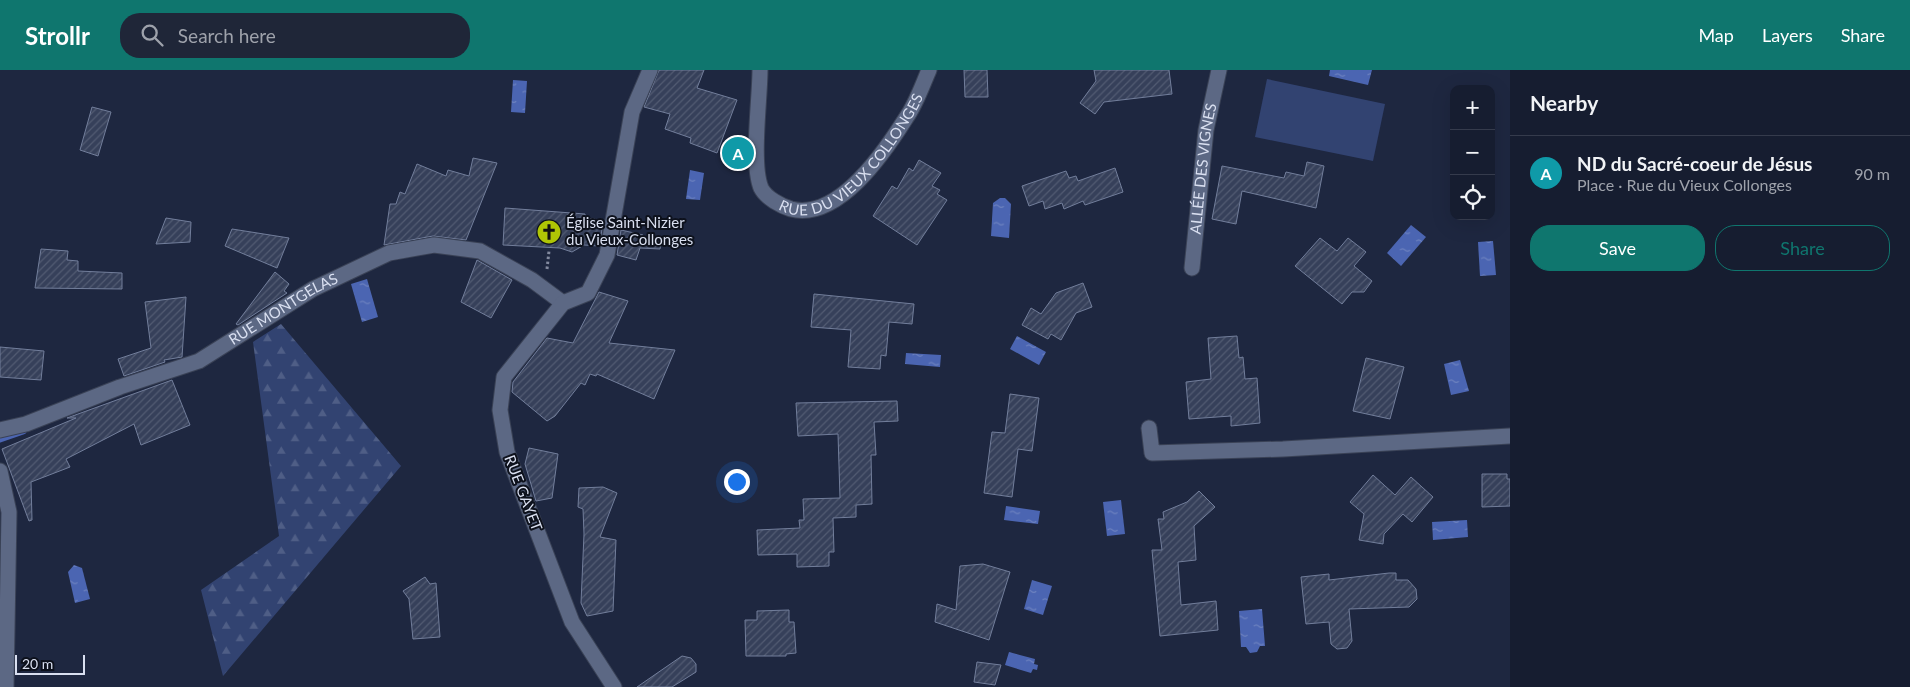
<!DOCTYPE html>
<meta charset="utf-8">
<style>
:root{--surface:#161d30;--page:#1f2638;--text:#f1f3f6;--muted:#9ea2ab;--line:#353b4c;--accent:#0f766e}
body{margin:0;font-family:Lato,sans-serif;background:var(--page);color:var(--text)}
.controls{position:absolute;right:15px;top:15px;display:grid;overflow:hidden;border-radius:10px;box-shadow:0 5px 20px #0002}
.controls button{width:45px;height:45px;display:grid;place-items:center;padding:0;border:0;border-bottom:1px solid var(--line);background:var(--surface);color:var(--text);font:25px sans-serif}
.scale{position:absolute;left:15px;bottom:12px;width:70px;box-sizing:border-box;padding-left:5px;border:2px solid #d9dff0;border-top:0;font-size:14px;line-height:18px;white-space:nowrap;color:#d9dff0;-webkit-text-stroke:4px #0d111c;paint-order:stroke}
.you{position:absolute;left:736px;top:411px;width:18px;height:18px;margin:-12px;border:4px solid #fff;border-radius:50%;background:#1a73e8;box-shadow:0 0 0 8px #1a73e833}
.badge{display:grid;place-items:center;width:32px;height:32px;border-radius:50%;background:var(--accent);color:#fff;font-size:16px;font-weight:700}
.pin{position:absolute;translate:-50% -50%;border:2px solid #fff;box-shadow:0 1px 5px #0006}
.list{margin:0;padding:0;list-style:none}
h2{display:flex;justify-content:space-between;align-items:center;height:65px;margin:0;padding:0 20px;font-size:21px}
h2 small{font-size:16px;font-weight:400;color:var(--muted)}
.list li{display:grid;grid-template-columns:32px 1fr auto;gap:15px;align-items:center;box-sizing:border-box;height:75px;padding:0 20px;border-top:1px solid var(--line)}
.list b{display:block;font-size:19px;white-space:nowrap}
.list p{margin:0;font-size:16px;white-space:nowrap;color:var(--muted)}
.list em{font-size:16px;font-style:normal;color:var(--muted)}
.actions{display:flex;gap:10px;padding:15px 20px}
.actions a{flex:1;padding:11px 0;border:1px solid var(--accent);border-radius:20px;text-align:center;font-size:18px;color:var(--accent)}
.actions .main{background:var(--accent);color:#fff}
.icon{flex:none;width:28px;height:28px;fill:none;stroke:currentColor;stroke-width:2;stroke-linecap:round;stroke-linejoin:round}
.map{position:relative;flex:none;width:1510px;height:617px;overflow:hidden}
header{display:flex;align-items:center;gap:30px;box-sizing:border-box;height:70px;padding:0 25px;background:var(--accent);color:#fff}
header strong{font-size:24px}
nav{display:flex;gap:28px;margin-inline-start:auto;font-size:18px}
.search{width:350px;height:45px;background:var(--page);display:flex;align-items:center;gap:12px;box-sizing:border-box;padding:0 18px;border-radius:20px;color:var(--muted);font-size:19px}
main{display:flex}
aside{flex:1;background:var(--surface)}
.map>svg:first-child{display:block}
</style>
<header>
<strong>Strollr</strong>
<div class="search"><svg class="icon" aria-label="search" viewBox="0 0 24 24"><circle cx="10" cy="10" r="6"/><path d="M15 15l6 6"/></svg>Search here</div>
<nav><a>Map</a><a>Layers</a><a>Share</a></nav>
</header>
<main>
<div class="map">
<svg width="1510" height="617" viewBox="0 0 1510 617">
<defs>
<pattern id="forest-firs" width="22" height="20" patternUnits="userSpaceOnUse" patternTransform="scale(1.25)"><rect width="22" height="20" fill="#324371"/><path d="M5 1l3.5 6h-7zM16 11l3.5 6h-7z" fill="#4f5e86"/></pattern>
<pattern id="water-ripples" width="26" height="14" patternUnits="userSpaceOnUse" patternTransform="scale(1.25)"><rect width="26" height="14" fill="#4b65b2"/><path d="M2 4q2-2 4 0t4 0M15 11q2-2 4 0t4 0" fill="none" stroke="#6d82c0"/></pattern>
<pattern id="building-hatch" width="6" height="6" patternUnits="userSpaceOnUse" patternTransform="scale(1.25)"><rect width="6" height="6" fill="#36405a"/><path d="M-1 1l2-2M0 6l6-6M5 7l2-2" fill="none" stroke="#525b72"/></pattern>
</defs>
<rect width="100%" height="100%" fill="#1e2740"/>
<polygon fill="#324371" points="1267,9 1385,34 1373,91 1255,67"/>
<polygon fill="url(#forest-firs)" points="281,254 401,396 223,606 201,520 279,466 253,272"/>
<g fill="url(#water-ripples)">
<polygon points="1330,0 1372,0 1368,15 1329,6"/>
<polygon points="513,10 527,11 525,43 511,42"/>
<polygon points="690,100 704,103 700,130 686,129"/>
<polygon points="1000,128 1005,128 1011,134 1009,168 991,166 993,133"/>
<polygon points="1411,155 1426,167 1401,196 1387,183"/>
<polygon points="1493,171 1496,205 1480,206 1478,172"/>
<polygon points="367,209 378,247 362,252 351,214"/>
<polygon points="1017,266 1046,282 1039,295 1010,279"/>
<polygon points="906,283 941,285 940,297 905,294"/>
<polygon points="1460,290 1469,321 1451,325 1444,294"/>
<polygon points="1121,430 1125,464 1107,466 1103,432"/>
<polygon points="1006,436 1040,441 1038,454 1004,450"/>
<polygon points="1467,450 1468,467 1433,470 1432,452"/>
<polygon points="74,495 82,498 90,529 75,533 68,502"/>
<polygon points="1032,510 1052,516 1043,545 1024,539"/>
<polygon points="1262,539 1265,576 1260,576 1257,582 1250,583 1246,577 1241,577 1239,541"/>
<polygon points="1009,582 1035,589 1034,594 1038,595 1037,600 1033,599 1031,603 1005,595"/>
</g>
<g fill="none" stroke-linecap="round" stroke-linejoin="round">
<polyline stroke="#4b65b2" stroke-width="7" points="0,369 23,361"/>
</g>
<g fill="url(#building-hatch)" stroke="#727e9b">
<polygon points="659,0 704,0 697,18 737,30 717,83 690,73 691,68 665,59 670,44 644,37"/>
<polygon points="964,0 987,0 988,27 965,27"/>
<polygon points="1094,0 1169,0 1172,24 1104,32 1095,44 1080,33 1096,11"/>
<polygon points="92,37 111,42 98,86 80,80"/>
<polygon points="473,88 497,93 466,170 433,166 384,175 390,134 396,134 400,122 405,124 417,94 446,106 448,100 469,106"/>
<polygon points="919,90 941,103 932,116 940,120 937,124 947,130 917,175 873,146 892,116 897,119 909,98 913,101"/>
<polygon points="1307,92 1324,96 1316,138 1242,121 1236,154 1212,149 1222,96 1284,108 1286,102 1304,106"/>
<polygon points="1115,98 1123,122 1085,135 1083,131 1064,139 1062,133 1045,139 1043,131 1029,136 1022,116 1066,101 1069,108 1076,106 1078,111"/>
<polygon points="505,138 585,144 585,148 595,149 594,151 603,154 599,176 584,175 572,182 560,178 503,175"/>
<polygon points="166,148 191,152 190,172 156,174"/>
<polygon points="232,159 289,168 277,198 225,176"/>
<polygon points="621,160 643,165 643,167 661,173 660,179 640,178 636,190 617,185"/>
<polygon points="1320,168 1337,181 1348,168 1366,182 1354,196 1372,211 1364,222 1352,222 1342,234 1295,196"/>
<polygon points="41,179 68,181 67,190 78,191 78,201 122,203 122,219 35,218"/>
<polygon points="477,190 512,210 491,248 461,232"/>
<polygon points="275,202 289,214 284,221 287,223 238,255 236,254"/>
<polygon points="1083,213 1092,237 1076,243 1061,270 1051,264 1048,269 1022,255 1031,238 1041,244 1056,223"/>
<polygon points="599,222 628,231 609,273 675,280 654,329 597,304 596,306 590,304 585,315 581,313 555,346 547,351 512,322 513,312 547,268 573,273"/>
<polygon points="814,224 914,234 912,254 889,252 886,286 881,285 880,299 848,297 851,260 811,257"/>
<polygon points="186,227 182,287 164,290 165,292 124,306 118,289 151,278 145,232"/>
<polygon points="1237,266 1239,288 1243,287 1245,309 1257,308 1260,353 1231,356 1231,346 1189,349 1186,312 1211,309 1208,268"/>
<polygon points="0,277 44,281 41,310 0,307"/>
<polygon points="1366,288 1404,297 1390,349 1353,341"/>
<polygon points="172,310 190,355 141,375 134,354 66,389 70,397 31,412 32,450 29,451 2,379 76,348 67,348"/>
<polygon points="1010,324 1039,328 1032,381 1018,379 1012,427 984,423 992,362 1005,363"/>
<polygon points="897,331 898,351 874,352 876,385 871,385 872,434 856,435 856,447 833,448 834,482 829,482 829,496 797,497 797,484 758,485 757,460 800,458 799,450 804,450 803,429 840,428 838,364 798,366 796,333"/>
<polygon points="529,378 558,384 552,428 536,431 525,394"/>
<polygon points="1482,404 1507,404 1507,409 1510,409 1510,436 1482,437"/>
<polygon points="1373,405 1395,425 1411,407 1433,427 1412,452 1403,444 1384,464 1383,474 1359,470 1364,444 1350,432"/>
<polygon points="603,417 617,423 600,467 616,470 613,541 587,546 581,533 584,464 583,439 578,437 579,418"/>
<polygon points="1199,421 1215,437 1194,456 1196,490 1178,492 1181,535 1216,531 1218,560 1160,566 1152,480 1162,480 1158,449 1164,449 1163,442 1187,432"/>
<polygon points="983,494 1010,502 989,570 935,552 937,534 956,540 960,496"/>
<polygon points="1389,503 1396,503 1396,510 1408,510 1416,519 1417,529 1409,537 1349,539 1352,571 1347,578 1337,579 1331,574 1329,552 1306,554 1301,507 1329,504 1329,510"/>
<polygon points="425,507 430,514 436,513 440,567 413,569 409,529 403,521"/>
<polygon points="789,540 789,552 794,552 796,583 786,584 786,586 746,586 745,550 757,550 757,541"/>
<polygon points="682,586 691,588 696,594 696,602 672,617 637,617"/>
<polygon points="977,592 1001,595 995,615 974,612"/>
</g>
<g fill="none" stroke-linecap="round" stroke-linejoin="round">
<defs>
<g id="street">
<path id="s1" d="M760 0C760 28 751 94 761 118 766 128 781 136 791 139 838 151 884 83 906 48 916 34 922 16 929 0"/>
<path id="s2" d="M1192 198 1206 60 1219 0"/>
<polyline points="1149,358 1152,383 1283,379 1510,366"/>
<path id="s3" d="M0 360 26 354 120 317 199 291 313 219 389 183 434 175 480 181 532 210 563 233"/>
<polyline points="0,401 9,442 6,617"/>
<polyline points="614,617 572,552 507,382 500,340 504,307 563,233 588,223 607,185 632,42 650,0"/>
</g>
</defs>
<use href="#street" stroke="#3a4256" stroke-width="17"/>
<polyline stroke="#838a9f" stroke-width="3" stroke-dasharray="2.5 2.5" stroke-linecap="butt" points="547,199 549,181"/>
<use href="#street" stroke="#5c6884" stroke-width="15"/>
</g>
<defs>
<symbol id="church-disc" viewBox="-11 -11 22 22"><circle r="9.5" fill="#afc505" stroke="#0d111c"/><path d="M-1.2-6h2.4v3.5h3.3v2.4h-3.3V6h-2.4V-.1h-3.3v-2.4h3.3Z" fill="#111"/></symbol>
</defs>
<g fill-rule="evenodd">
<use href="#church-disc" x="535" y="148" width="28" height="28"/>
</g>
<g text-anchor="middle" stroke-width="4" stroke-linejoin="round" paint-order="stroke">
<g font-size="15" fill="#d9dff0" stroke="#0d111c">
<text dy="5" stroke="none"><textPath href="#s1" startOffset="241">RUE DU VIEUX COLLONGES</textPath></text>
<text dy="5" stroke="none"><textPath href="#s2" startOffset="100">ALLÉE DES VIGNES</textPath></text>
<text dy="5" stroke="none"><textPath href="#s3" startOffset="310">RUE MONTGELAS</textPath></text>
<text transform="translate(523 423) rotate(69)" y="5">RUE GAYET</text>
</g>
<g font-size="15" fill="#d9dff0" stroke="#0d111c" text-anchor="start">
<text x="566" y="158">Église Saint-Nizier<tspan x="566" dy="17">du Vieux-Collonges</tspan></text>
</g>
</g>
</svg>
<div class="controls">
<button>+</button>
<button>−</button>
<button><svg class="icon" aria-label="locate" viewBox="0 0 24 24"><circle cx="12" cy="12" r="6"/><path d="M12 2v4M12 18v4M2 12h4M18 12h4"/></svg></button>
</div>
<div class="scale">20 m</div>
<div class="you"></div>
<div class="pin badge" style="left:738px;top:83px;background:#0f9aa8">A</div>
</div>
<aside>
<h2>Nearby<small></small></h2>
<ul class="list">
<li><span class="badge" style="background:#0f9aa8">A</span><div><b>ND du Sacré-coeur de Jésus</b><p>Place · Rue du Vieux Collonges</p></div><em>90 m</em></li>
</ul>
<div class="actions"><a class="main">Save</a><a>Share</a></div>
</aside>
</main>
